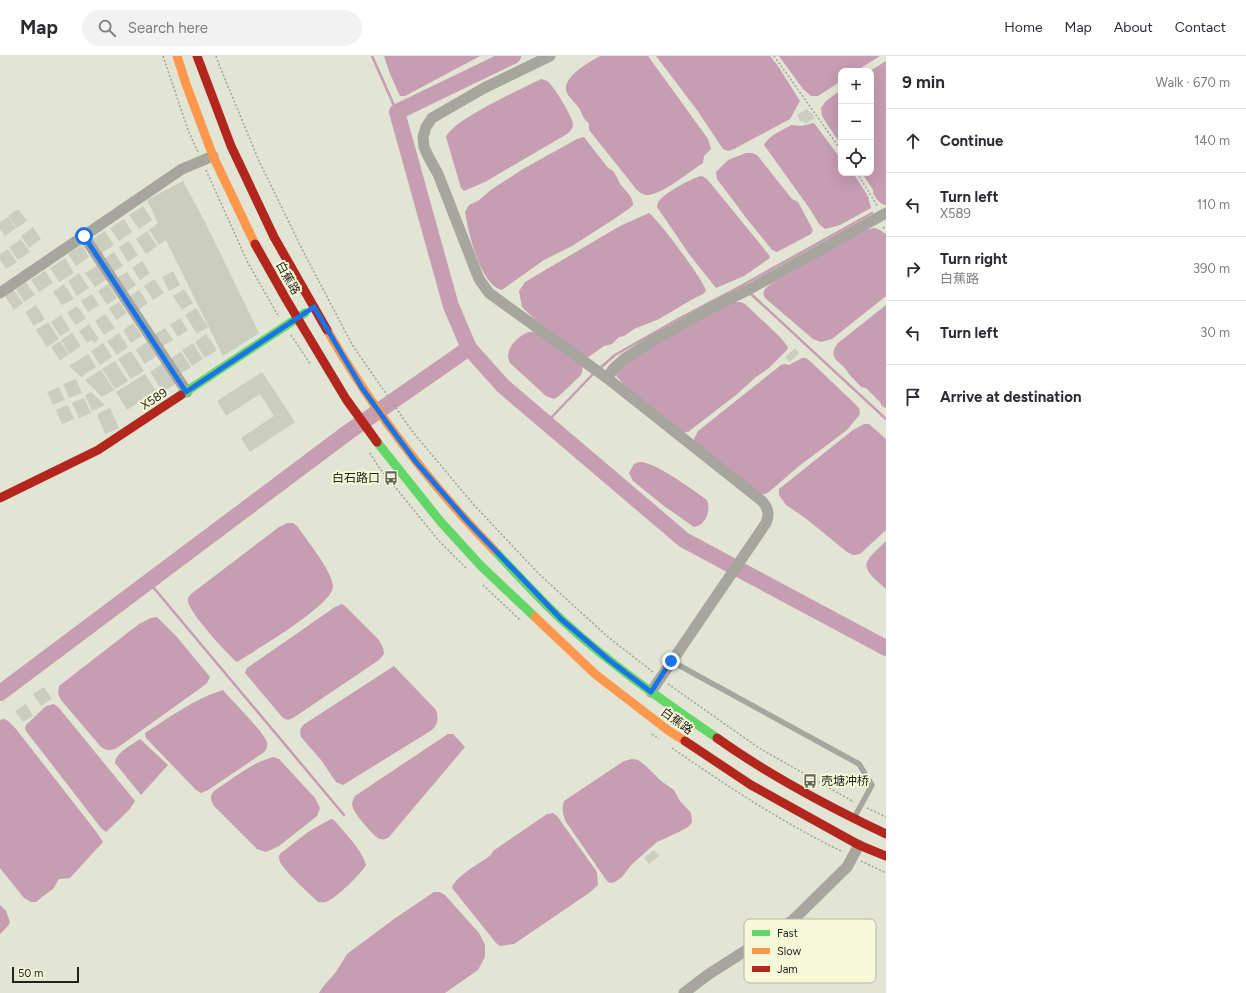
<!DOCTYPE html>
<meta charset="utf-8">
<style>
:root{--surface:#fff;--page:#f2f2f3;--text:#2b2b33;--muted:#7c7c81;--line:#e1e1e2}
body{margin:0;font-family:Figtree,"Noto Sans SC",sans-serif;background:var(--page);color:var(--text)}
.controls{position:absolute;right:12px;top:12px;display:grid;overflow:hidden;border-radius:8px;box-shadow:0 4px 16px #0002}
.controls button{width:36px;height:36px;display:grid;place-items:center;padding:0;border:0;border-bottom:1px solid var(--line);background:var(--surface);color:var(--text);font:20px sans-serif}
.scale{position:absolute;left:12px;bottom:10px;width:67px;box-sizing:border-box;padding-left:4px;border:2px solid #232419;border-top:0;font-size:11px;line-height:14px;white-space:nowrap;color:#232419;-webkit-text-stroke:3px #f6f8da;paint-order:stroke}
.stop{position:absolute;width:12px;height:12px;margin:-9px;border:3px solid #1a73e8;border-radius:50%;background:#fff}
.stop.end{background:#1a73e8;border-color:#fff;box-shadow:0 1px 4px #0008}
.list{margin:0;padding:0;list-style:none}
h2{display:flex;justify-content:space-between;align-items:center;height:52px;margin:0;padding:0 16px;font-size:17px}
h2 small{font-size:13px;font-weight:400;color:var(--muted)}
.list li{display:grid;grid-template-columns:26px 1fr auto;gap:12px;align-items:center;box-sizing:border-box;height:64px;padding:0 16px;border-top:1px solid var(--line)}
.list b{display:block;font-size:15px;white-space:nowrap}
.list p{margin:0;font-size:13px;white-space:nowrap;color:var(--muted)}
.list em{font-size:13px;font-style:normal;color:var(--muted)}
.icon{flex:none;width:22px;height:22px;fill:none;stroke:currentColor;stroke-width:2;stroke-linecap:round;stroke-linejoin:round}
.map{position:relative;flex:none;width:886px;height:937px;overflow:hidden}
header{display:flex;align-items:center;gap:24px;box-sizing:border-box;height:56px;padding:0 20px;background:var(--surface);border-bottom:1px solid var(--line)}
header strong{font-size:19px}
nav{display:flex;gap:22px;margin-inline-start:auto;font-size:14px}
.search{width:280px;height:36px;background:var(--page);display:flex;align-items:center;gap:10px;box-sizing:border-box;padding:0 14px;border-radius:22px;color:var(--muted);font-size:15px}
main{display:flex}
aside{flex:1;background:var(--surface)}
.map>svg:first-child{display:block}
</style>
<header>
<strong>Map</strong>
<div class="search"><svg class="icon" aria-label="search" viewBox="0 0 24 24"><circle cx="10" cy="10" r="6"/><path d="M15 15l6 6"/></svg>Search here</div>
<nav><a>Home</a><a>Map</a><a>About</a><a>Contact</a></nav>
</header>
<main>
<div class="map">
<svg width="886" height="937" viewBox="0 0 886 937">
<rect width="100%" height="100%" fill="#e2e4d4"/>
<g fill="#c69db1">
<polygon points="384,0 480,0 405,40 400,40 390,18"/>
<path d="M600 0H648L708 83 711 93 704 100 703 107C690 115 663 138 648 139 643 139 641 137 637 134L589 74V68C587 65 583 62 582 58 580 55 581 55 579 52 576 47 570 43 567 37 560 22 589 6 600 0Z"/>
<polygon points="656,0 770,0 778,10 800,45 790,63 734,93 728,95 723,93 697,54"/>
<polygon points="779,0 880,0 856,15 841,15 841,25 818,40 811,40 803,33"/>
<path d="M886 5V149C879 148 876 142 873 137V134L862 117H871V15H870Z"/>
<path d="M541 23C543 24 546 24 547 25 553 28 573 62 573 68 573 73 570 75 567 78L485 126 464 135 461 132 446 81C454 63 522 33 541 23Z"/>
<polygon points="841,34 841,89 822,60 821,52 826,45"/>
<path d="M814 67 841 103V117H853L868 140 871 152 840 169 825 173 819 168 810 153 764 89C768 80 783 74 791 69L801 70Z"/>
<path d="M584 81 608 112C616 115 617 123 621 129 626 136 633 140 633 149L630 152 614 163 572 190 544 204 506 231 502 234C480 229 468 175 465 156L469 149 478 145 492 133 523 113 577 83Z"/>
<polygon points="746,97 752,97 757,99 792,143 798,146 813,174 811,178 777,196 772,194 747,163 717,123 716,116 728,104"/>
<path d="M702 120 707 123 769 199 770 202 744 220 716 232 689 198 657 151C657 149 658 146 659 145 665 137 693 121 702 120Z"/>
<path d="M649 157C658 163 705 226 706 235L703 238 691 244 659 263 634 273 624 280 619 281 612 288 604 290 587 302 545 273 522 251 519 235 525 226 620 170Z"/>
<path d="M874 172 878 173 886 178V240L832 283 821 286 813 283 765 242C763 238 763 236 765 233 772 226 783 221 791 216 813 203 850 176 874 172Z"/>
<polygon points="734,246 741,246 745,248 781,282 788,291 787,294 769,312 756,321 736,339 688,376 681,377 625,330 617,321 616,318 627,305 711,257"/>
<path d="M886 249V352L882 350 880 346 866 332 861 331 849 318C843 305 825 304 838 287Z"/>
<path d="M529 276H536L581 308C583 313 583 316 580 320L559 340 554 343 546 340 510 307C503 295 517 280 529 276Z"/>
<polygon points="802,302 806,302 811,306 853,346 859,352 860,358 847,374 799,410 769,436 765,438 759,438 695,388 694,383 698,375 781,309 785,308 789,309"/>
<polygon points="864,368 869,368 886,383 886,474 860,498 853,499 847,496 804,461 786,449 779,439 779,433 853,374"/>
<path d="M639 406C654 405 693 434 707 444 711 455 706 469 694 471L664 450 633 425 629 417 634 408Z"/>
<path d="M287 467H293L297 470C306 483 332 515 333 530 334 549 254 595 237 606 228 599 186 553 188 544 188 540 192 537 195 535L279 471Z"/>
<path d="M886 485V533C858 509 862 508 886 485Z"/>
<polygon points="342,548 346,551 379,584 383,592 384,598 379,604 293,662 288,664 283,662 245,617 247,612 335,551"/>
<path d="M157 561 177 581 210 621 207 627 202 631 117 692C110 695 107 695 101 691L61 644 58 638 59 630 139 568 151 562Z"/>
<path d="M394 610 436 654C439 663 438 667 432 674L343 729 336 726 321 704 301 681 300 674 303 669Z"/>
<path d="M223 634C232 645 263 675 267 686 268 691 266 694 263 697L208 734 201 737 196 734 146 682 145 677C170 661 194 643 223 634Z"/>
<polygon points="54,648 59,652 135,745 129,754 106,776 101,772 26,675 25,672 26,669 46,650"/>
<polygon points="4,663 8,665 16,673 98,778 103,786 70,822 59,823 53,833 42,841 36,846 31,846 24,842 0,812 0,664"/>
<path d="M448 678H453L465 691 389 781C386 783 384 784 380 783 374 781 355 758 353 752 351 747 353 744 355 740Z"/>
<path d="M140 683 168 709 141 739 115 707C116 696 132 689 140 683Z"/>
<path d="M274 701 279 703 315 742 320 752 317 760 279 790 266 796 257 793 214 750C211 744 209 741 214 735 232 723 252 706 274 701Z"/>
<path d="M632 703 638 704 646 710 661 725 674 734 680 745 691 757 692 766 688 771 679 776 657 786 631 809 622 821 615 826 610 827 607 825 566 766C563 758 561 753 564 745L624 705Z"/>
<path d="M553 757 557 760 597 816 598 829 589 837 514 888 500 890 496 887 452 832C455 820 481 807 491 799L493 795 547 758Z"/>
<path d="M331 763 334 764C344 776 363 795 366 809 361 818 337 841 328 845 325 847 322 846 318 846 310 838 281 813 279 803 279 800 279 799 281 797L308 776Z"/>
<polygon points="434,836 440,836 445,839 479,877 485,889 485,901 478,914 445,937 319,937 322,932 336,916 347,898 394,863"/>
<polygon points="0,849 6,855 10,866 8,870 0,878"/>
</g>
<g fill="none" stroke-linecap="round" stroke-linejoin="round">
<g stroke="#c69db1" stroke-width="2.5">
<polyline points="372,0 397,56"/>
<polyline points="750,237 886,363"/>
<polyline points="599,313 615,299 680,262 741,230 872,157"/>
<polyline points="546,367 594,317"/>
<polyline points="148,525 344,759"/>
</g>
<g stroke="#c69db1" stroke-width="16">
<polyline points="513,0 397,56 451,250 469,292 503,330 684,484 886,592"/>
<polyline points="0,637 347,377 469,292"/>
</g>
</g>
<g fill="#cbcdbf">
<polygon points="807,53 810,57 811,56 815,62 805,68 803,65 801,66 797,59"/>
<polygon points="183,125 206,168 259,277 223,300 166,184 159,189 149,174 158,167 147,144"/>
<polygon points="143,150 152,164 139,173 129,159"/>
<polygon points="18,153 27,165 17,172 8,160"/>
<polygon points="8,161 16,172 5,180 0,173 0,166"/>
<polygon points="124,163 132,176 119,185 110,172"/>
<polygon points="33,171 41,183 29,192 21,180"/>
<polygon points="105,175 114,189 100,198 91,184"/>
<polygon points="147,175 157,190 146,198 136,183"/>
<polygon points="21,183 30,196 18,204 9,191"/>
<polygon points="129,185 138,199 128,206 119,191"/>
<polygon points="82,189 89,201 76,210 68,198"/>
<polygon points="8,193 17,206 6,213 0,204 0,198"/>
<polygon points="114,196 123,210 113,216 104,203"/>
<polygon points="65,202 74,217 59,226 50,212"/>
<polygon points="142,205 150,217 140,224 132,212"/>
<polygon points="97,210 106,224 95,231 85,217"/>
<polygon points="45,215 53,227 39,236 31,224"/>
<polygon points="173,215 180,229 169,235 162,221"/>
<polygon points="127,216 136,229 126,236 117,222"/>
<polygon points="79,217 89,232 77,240 68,225"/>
<polygon points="154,223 164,237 153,244 144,230"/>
<polygon points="26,226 35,239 24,246 16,233"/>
<polygon points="64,228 74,243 62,249 53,236"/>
<polygon points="108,228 117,242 107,249 98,235"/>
<polygon points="13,233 23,247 14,254 4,239"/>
<polygon points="184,233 193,247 182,254 173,240"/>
<polygon points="139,234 148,247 138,254 129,241"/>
<polygon points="92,238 99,249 88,256 81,245"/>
<polygon points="119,246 127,257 116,264 109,252"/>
<polygon points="36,249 45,263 34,270 25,256"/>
<polygon points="77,250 86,262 76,269 67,257"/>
<polygon points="196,252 208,271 197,278 185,259"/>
<polygon points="105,258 115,272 104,279 95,265"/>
<polygon points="61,259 70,274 60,280 51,266"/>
<polygon points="180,262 188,274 178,281 170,269"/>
<polygon points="48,266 59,283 47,291 36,274"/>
<polygon points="133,267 142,280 131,287 123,274"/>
<polygon points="89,268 99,283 94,287 92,284 87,287 79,275"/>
<polygon points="165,272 173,284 161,291 154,279"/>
<polygon points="72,277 81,290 70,298 61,284"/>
<polygon points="119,277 128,291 117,299 107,285"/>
<polygon points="206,278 217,294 205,302 195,286"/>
<polygon points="60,285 69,298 60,304 51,291"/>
<polygon points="147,286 156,300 145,308 136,294"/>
<polygon points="103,287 112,301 100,309 91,295"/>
<polygon points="193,287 203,303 192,310 182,294"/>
<polygon points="795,292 799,297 790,306 785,301"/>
<polygon points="131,295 144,315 131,323 118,303"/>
<polygon points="181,296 191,311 180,318 170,303"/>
<polygon points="88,298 96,311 81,321 69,310"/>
<polygon points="115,305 128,325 115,333 102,313"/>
<polygon points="163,307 177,327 163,336 150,316"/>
<polygon points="101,314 114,334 102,341 85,324"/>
<polygon points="262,316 295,366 250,396 241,382 274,360 260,338 226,360 217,345"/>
<polygon points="145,318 156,335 127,354 116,336"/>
<polygon points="76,323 82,337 69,342 63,328"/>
<polygon points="59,331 65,344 53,349 47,336"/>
<polygon points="91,336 105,349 92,355 85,339"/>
<polygon points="84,342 91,357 79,362 72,347"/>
<polygon points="68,349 74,363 62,368 56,354"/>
<polygon points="110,352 119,372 105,378 97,358"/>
<polygon points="44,631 52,643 41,650 33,638"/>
<polygon points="26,648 33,660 23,666 15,655"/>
<polygon points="654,794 659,800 649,808 644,802"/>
</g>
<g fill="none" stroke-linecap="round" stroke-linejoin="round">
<g stroke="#a2a39b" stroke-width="1.5" stroke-dasharray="2 2" stroke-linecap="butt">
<polyline points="163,0 188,74 198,96"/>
<polyline points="216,0 220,11 259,105 304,197 353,290 412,375 474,449 539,518 608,581 653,616"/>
<polyline points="774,0 841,94"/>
<polyline points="206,114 248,207 279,261"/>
<polyline points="857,117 878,151"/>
<polyline points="883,171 886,173"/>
<polyline points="291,279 311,309"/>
<polyline points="370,397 378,410 439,485 466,512"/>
<polyline points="483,529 521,565"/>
<polyline points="668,628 759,692 854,746"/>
<polyline points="652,678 659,683"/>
<path d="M672 692C727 730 783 767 843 796"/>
<polyline points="867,752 886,761"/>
<polyline points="861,805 886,817"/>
</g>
<polyline stroke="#a6a69e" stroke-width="5.5" points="671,605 859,708 872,729 854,762"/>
<g stroke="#a6a69e" stroke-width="11">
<path d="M550 0 484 32 432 62 426 71 423 81 424 91 428 100 438 118 479 223 489 237 607 322 762 445C768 452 770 458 766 467L651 636"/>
<polyline points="84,180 187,336"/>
<polyline points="0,237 182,113 213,100"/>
<polyline points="607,322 614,312 624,303 649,287 711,252 748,234 886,157"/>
<polyline points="684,937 709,918 792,865 847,811 859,789"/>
</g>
<g stroke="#63d668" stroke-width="9">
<polyline points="181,339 305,257"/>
<polyline points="377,386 440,465 481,510 535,561"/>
<path d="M494 494C516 517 538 542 562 564 610 608 663 645 717 682"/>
</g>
<g stroke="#ff974d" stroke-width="9">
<polyline points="177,0 186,28 213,100 255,188"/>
<path d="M327 274C373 354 429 427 494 494"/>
<polyline points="535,561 595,618 669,675 685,685"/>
</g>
<g stroke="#b3261e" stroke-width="9">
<polyline points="197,0 231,90 274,181 327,274"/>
<polyline points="255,188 286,243 346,343 377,386"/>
<polyline points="0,442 98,394 181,339"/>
<path d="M717 682C770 720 827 750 886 778"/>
<polyline points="685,685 751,729 859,789 886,800"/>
</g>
</g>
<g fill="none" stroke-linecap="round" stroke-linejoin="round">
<polyline stroke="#1a73e8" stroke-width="5" points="84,180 186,336 314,251 362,332 393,375 416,406 468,466 561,563 609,604 651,636 671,605"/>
</g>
<defs>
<symbol id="bus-bare" viewBox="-9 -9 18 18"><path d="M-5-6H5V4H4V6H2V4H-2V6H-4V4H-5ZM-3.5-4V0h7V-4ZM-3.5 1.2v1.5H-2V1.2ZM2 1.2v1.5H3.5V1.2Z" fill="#66675a" stroke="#f6f8da" stroke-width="2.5" paint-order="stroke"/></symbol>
</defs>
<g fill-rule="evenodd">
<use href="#bus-bare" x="381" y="412" width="20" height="20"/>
<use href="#bus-bare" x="800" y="715" width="20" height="20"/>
</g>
<g text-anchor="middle" stroke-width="4" stroke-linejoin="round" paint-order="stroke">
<g font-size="12" fill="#232419" stroke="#f6f8da">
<text transform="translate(288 222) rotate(61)" y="4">白蕉路</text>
<text transform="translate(154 343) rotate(-33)" y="4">X589</text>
<text transform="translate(677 665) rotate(36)" y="4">白蕉路</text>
</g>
<g font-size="12" fill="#232419" stroke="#f6f8da" text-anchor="end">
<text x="380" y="426">白石路口</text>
<text x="821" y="729" text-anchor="start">壳塘冲桥</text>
</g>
</g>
<rect x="744" y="863" width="132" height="64" rx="6" fill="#f6f8da" stroke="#b7b8a0" stroke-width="1"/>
<rect x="752" y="874" width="18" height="6" fill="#63d668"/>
<rect x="752" y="892" width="18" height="6" fill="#ff974d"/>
<rect x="752" y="910" width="18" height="6" fill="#b3261e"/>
<g font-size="11" fill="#232419">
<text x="777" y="881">Fast</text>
<text x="777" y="899">Slow</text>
<text x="777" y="917">Jam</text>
</g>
</svg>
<div class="controls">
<button>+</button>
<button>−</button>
<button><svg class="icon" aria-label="locate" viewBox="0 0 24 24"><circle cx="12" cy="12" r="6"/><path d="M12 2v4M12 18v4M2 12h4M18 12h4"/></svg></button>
</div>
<div class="scale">50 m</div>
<div class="stop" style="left:84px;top:180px"></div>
<div class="stop end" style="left:671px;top:605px"></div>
</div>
<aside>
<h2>9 min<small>Walk · 670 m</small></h2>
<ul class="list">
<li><svg class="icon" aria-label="ahead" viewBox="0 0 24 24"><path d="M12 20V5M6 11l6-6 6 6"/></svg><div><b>Continue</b></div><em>140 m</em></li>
<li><svg class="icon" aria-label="left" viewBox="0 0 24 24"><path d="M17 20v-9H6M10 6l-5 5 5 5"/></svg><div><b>Turn left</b><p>X589</p></div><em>110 m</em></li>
<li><svg class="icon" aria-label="right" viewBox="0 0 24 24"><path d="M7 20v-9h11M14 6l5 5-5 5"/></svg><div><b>Turn right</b><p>白蕉路</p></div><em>390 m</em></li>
<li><svg class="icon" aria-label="left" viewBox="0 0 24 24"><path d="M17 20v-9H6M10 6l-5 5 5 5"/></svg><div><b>Turn left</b></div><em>30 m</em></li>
<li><svg class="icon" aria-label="arrive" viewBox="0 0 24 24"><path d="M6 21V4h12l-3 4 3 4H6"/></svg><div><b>Arrive at destination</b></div></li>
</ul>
</aside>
</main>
